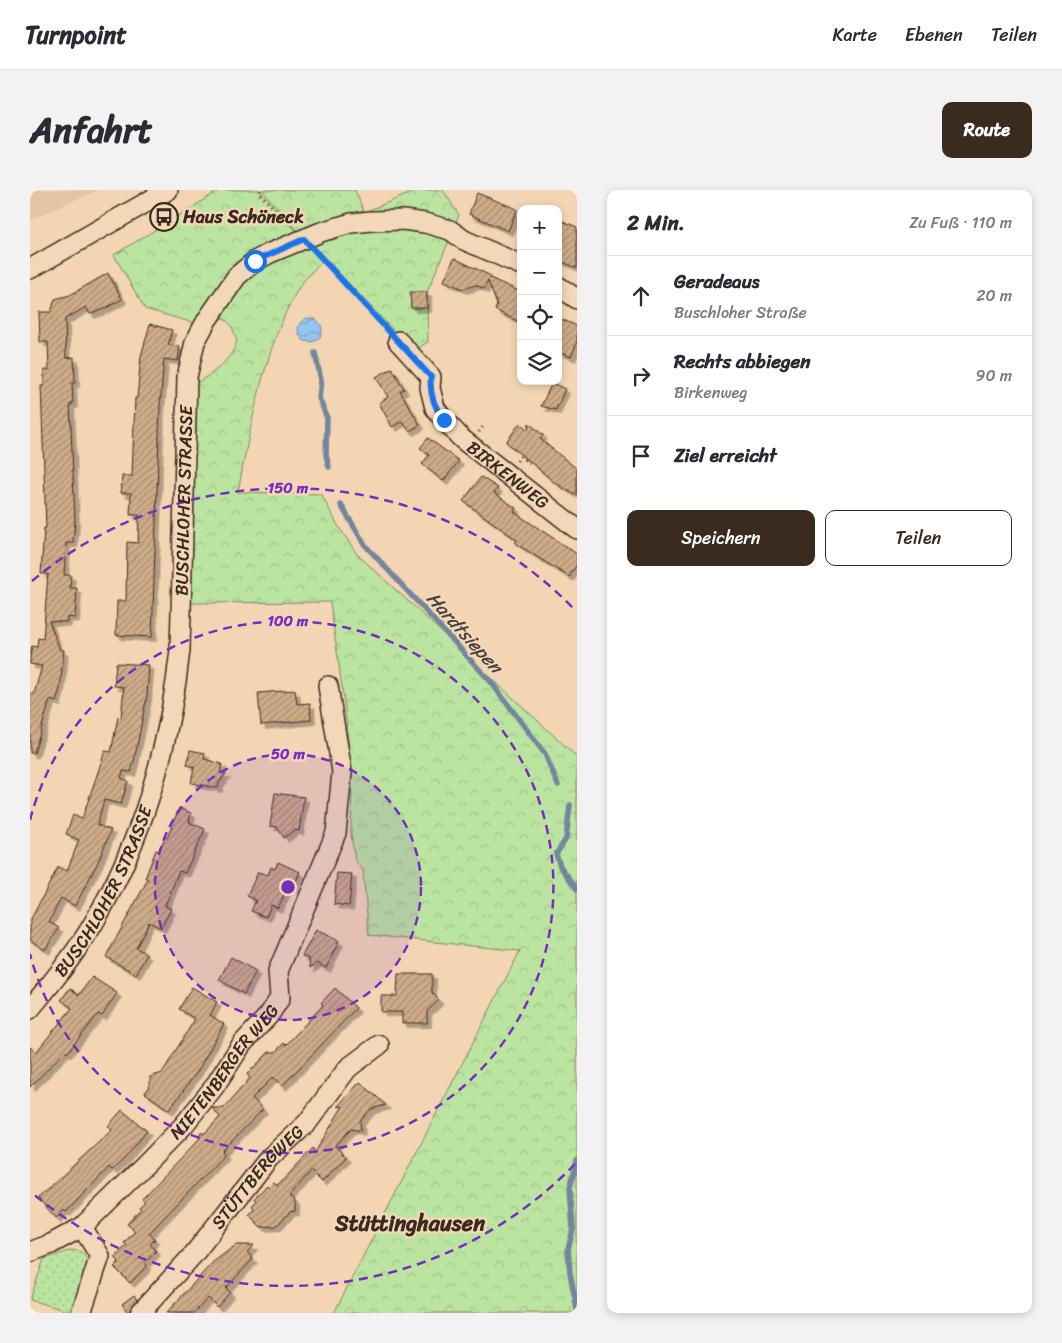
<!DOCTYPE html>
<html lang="de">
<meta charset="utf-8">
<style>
:root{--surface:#fff;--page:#f2f2f3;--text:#2b2b33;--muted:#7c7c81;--line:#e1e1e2;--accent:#3b2a1e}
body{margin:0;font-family:Sriracha,sans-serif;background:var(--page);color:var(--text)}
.controls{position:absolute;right:15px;top:15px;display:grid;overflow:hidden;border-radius:10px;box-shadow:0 2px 8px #0003}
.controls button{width:45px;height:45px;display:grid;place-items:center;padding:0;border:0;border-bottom:1px solid var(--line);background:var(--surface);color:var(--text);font:25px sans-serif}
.stop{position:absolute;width:15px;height:15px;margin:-11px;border:4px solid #1a73e8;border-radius:50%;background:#fff}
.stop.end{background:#1a73e8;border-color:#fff;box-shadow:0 1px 5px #0008}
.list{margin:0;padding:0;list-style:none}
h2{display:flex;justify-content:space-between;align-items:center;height:65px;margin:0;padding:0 20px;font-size:21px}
h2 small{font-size:16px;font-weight:400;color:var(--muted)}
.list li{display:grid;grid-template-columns:32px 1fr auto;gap:15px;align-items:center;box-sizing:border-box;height:80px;padding:0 20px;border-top:1px solid var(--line)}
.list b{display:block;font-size:19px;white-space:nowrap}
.list p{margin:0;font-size:16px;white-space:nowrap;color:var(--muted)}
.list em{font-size:16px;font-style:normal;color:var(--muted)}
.actions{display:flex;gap:10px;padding:15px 20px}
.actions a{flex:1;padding:11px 0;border:1px solid var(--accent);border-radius:10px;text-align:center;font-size:18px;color:var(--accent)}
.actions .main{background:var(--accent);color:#fff}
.icon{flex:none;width:28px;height:28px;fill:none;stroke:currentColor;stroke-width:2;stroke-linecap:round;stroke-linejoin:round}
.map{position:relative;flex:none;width:547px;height:1123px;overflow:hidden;border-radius:10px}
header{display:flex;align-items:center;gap:30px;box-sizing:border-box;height:70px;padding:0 25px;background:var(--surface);border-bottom:1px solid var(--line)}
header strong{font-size:24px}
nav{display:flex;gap:28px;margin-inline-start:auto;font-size:18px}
.intro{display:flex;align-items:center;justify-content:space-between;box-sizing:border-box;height:120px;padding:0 30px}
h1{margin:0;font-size:35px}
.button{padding:12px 22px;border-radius:10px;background:var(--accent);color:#fff;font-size:18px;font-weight:700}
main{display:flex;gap:30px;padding:0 30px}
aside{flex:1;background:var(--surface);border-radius:10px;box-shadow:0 2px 8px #0003}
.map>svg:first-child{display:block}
</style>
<header>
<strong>Turnpoint</strong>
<nav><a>Karte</a><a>Ebenen</a><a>Teilen</a></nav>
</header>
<div class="intro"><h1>Anfahrt</h1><a class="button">Route</a></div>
<main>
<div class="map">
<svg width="547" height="1123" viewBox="0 0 547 1123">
<defs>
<pattern id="grass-dots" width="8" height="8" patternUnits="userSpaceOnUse" patternTransform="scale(1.25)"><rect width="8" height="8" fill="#bbe4a0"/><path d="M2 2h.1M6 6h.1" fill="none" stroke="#a2c489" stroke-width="1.8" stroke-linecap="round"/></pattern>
<pattern id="forest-crowns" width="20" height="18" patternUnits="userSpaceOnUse" patternTransform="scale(1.25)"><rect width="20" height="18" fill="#bbe4a0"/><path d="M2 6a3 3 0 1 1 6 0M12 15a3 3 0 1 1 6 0" fill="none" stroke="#a2c489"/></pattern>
<pattern id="water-waves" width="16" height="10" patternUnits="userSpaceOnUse" patternTransform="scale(1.25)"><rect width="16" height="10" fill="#96c4f1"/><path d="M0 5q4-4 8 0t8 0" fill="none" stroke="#7c9fc3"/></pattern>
<pattern id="building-hatch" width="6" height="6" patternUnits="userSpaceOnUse" patternTransform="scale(1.25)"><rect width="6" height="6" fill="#cfac89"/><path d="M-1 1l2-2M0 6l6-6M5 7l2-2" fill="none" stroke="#a98c6f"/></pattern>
<filter id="shadow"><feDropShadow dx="4.5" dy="4.5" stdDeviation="0" flood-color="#0004"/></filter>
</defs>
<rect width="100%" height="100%" fill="#f3d5b3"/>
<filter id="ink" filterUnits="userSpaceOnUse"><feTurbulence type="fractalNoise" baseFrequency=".02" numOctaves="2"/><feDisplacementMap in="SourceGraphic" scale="10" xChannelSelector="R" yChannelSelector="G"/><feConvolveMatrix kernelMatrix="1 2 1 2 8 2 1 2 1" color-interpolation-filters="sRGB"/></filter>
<g filter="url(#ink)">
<polygon fill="#e5c6a3" points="0,0 68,0 0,30"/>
<polygon fill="url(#grass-dots)" stroke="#7b875f" points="42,1060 51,1062 59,1071 45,1123 0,1110 14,1069"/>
<g fill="url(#forest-crowns)" stroke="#7b875f">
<path d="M190 0H229L293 70C285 79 274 89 268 99 235 155 220 238 208 302L291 304 307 334 327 364 547 567V1123H304L490 761 339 745 333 681 325 670 321 645 322 588 314 511 300 412 161 413 167 193C184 182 200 172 207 152 201 126 194 128 169 125L164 133 115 119 84 65Z"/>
<polygon points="232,0 325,0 334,22 389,0 413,0 429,25 425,34 282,38 281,35 276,37 278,42 271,45"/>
<polygon points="353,38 391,40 416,47 419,51 397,102 398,152 383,161 283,56 288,54 287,51 306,45"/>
</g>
<circle fill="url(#water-waves)" stroke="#72869d" cx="280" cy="140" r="12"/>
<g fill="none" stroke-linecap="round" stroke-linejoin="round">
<g stroke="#72869d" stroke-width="5.5">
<polyline points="285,163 291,190 289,208 297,228 296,265 299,277"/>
<polyline points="311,315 335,355 461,492 515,564 528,595"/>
<polyline points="540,615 536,649 526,664 530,676 547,699"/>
<polyline points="547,971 540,998 543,1039 538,1059 540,1083 547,1119"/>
</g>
</g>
<g fill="url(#building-hatch)" stroke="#3b2a1e" filter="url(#shadow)">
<polygon points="447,3 487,19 478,41 439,24"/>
<polygon points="528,29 547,37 547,78 528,70"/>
<polygon points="424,68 461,86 460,88 491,102 491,133 465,120 467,115 458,91 454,99 446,95 433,99 414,91"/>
<polygon points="78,83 92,109 74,119 60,124 56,117 35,129 36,168 44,167 45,193 42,193 43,214 40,214 45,331 43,353 36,353 34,385 41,385 40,398 47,398 45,428 37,427 37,432 19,431 30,460 34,460 30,498 26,512 20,510 4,563 0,563 0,503 4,504 12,476 0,474 0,467 2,456 7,457 8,448 13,449 18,384 11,384 14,338 16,338 11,196 14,196 14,180 19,180 18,152 10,152 9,122 21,122 25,109 40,105"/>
<polygon points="380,102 397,102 397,118 381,118"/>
<polygon points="531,129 547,136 547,152 541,167 528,162 528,137"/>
<polygon points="120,134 142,140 138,155 150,156 148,171 134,169 130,216 122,447 86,445 87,411 96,411 97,352 108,353 109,325 100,325 101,303 91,303 92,286 102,286 105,208 107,208 111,166"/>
<polygon points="362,178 374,199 370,201 390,235 379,241 372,231 362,237 349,213 358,207 346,187"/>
<polygon points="522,193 535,199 526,220 511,216"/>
<polygon points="490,233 498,240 499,233 513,245 510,249 547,279 547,306 525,293 496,268 494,271 494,267 476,252"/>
<polygon points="398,248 429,271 413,291 392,274 399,265 390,258"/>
<polygon points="451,287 468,298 464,303 486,318 484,322 547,364 547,374 539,387 485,353 487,350 433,311"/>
<polygon points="86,473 119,475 117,506 104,571 101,582 93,581 91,588 98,591 91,614 74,610 67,635 81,640 68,672 45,716 31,708 19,732 29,738 15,760 0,750 0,731 28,677 37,681 49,650 36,644 43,625 52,629 75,561 81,562 88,527 91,528 94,497 84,496"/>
<polygon points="265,500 267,514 280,513 281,530 231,535 228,503"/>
<polygon points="160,560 175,563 174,569 192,574 190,583 196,583 189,593 188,598 161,593 164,577 157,575"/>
<polygon points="245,603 274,607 269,641 264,640 254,648 247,637 240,636"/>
<polygon points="149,618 161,623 159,632 175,639 155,683 149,681 135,716 141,719 131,738 119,732 106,758 117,764 106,784 76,767 118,689 115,688 126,660 129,661 135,647 137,648"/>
<polygon points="248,672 270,682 263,698 258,696 248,718 241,715 236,727 221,721 226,710 217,706 228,682 238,685 241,677 245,679"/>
<polygon points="307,683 322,684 319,716 304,714"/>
<polygon points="286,740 309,751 296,778 287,773 280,778 279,769 272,766"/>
<polygon points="201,767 226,781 214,804 189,790"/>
<polygon points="368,784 402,784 402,803 409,810 397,821 397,833 372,833 372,822 351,822 351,806 367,806"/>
<polygon points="62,787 87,803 72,826 68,824 37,863 35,861 0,897 0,857 6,862 42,818 31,810 40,798 49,805"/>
<polygon points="162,797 187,812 180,825 194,834 167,882 139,920 115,903 120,895 120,887 132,883 165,829 149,819"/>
<polygon points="305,798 326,818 252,896 243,887 222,908 233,919 192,961 195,964 119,1043 125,1049 120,1054 126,1061 115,1073 117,1076 100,1093 84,1077 89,1072 85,1067 97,1055 94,1053 105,1041 97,1034 111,1019 109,1017 115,1012 112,1009 170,948 170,943 175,943 190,927 182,918 194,918 220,888 217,884 239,862 245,862 254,853 256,855 293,815 291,813"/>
<polygon points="330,892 356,915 341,919 330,931 331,941 321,939 305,956 316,967 292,992 281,981 259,1006 265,1011 265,1021 260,1022 246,1036 231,1037 219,1025 224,1019 222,1016 226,1011 224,1009 237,995 239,997 244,992 247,995 254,989 283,958 284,964 313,916 307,917"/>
<polygon points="92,920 117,941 94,969 82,980 79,977 36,1022 34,1020 26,1028 8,1008 82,940 78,936"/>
<polygon points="206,1055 224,1055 217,1062 223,1069 196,1098 200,1102 187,1117 178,1108 164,1123 136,1123 183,1072"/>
<polygon points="104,1105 107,1110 98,1123 92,1114"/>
</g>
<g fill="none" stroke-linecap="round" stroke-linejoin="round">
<defs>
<g id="minor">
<polyline points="0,79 138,0"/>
<polyline points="528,96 547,109"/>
<path id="s1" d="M368 151 401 187 400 198 405 218 414 230 432 249 547 339"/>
<path id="s2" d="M0 819C22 793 46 763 63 734 112 651 140 555 150 460L157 187 165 152 177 130 207 86 225 71 240 63 291 42 321 33 342 31 373 30 395 33 420 40 434 50 491 75"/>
<path id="s3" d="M0 1062 21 1054 52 1037 116 974 153 936 184 897 212 854 239 825 250 808 248 781 306 643 312 582 298 496"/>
<polyline points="51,1123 70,1066 52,1037"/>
<path id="s4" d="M110 1123 163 1065 239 968 277 933 318 878 349 855"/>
</g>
</defs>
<use href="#minor" stroke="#3b2a1e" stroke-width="22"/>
<g stroke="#3b2a1e" stroke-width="3" stroke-dasharray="1 4" stroke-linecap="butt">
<polyline points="230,0 229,3 261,36"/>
<polyline points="286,63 357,139"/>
<polyline points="449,242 454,235"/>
<polyline points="487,271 491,265"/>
</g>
<use href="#minor" stroke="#f2d8b9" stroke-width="19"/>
</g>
</g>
<g fill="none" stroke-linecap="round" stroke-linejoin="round" filter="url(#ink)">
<path stroke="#1a73e8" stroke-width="6" d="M225 71 274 49 401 187C399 204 404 217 414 230"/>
</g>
<circle cx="258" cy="697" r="133" fill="#7b2cbf" fill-opacity=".12"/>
<g fill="none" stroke="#7b2cbf" stroke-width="2.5" stroke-dasharray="9 6">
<circle cx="258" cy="697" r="133"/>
<path d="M0 630A266 266 0 1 1 0 764"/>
<path d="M545 974A399 399 0 0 1 2 1003M2 391A399 399 0 0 1 545 420"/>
</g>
<defs>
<symbol id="bus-ring" viewBox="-11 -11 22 22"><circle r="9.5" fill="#f2d8b9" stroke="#3b2a1e" stroke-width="1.5"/><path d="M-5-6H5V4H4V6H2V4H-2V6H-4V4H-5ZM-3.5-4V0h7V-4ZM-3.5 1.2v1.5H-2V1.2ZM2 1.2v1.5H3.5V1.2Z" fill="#3b2a1e"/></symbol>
</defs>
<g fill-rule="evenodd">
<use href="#bus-ring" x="118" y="11" width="32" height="32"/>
</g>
<g text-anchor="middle" stroke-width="5" stroke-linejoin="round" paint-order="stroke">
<g font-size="18" font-weight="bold" fill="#3b2a1e" stroke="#f2d8b9" text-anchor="start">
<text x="153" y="33">Haus Schöneck</text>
</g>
<g font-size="18" fill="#3b2a1e" stroke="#f2d8b9">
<text dy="6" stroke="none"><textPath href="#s1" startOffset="180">BIRKENWEG</textPath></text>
<text dy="6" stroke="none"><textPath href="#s2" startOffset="545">BUSCHLOHER STRASSE</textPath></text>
<text dy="6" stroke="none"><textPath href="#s2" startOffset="140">BUSCHLOHER STRASSE</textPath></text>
<text dy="6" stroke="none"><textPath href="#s3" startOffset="269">NIETENBERGER WEG</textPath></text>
<text dy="6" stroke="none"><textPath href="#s4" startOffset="180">STÜTTBERGWEG</textPath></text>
</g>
<g font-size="19" font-style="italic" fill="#49413e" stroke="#f2d8b9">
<text transform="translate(435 442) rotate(48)" y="7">Hardtsiepen</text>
</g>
<g font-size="22" font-weight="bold" fill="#3b2a1e" stroke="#f2d8b9">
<text x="380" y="1041">Stüttinghausen</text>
</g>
</g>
<circle cx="258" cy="697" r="8" fill="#7b2cbf" stroke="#f2d8b9" stroke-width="2.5"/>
<g font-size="15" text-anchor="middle" font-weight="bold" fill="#7b2cbf" stroke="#f2d8b9" stroke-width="5" stroke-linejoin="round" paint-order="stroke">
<text x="258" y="303">150 m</text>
<text x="258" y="436">100 m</text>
<text x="258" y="569">50 m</text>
</g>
</svg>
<div class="controls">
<button>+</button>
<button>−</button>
<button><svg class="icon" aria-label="locate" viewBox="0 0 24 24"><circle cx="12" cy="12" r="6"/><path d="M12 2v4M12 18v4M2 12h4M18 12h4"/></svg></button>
<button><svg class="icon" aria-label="layers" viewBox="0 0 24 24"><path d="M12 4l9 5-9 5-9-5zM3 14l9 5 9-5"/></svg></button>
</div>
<div class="stop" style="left:225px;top:71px"></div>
<div class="stop end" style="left:414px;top:230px"></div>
</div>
<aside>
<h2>2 Min.<small>Zu Fuß · 110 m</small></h2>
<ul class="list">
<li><svg class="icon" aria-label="ahead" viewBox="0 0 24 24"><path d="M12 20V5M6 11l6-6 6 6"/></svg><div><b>Geradeaus</b><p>Buschloher Straße</p></div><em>20 m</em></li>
<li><svg class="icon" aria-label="right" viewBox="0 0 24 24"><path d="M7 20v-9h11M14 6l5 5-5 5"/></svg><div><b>Rechts abbiegen</b><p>Birkenweg</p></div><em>90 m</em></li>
<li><svg class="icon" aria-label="arrive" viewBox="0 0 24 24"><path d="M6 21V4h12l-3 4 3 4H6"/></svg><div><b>Ziel erreicht</b></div></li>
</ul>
<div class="actions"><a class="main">Speichern</a><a>Teilen</a></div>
</aside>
</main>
